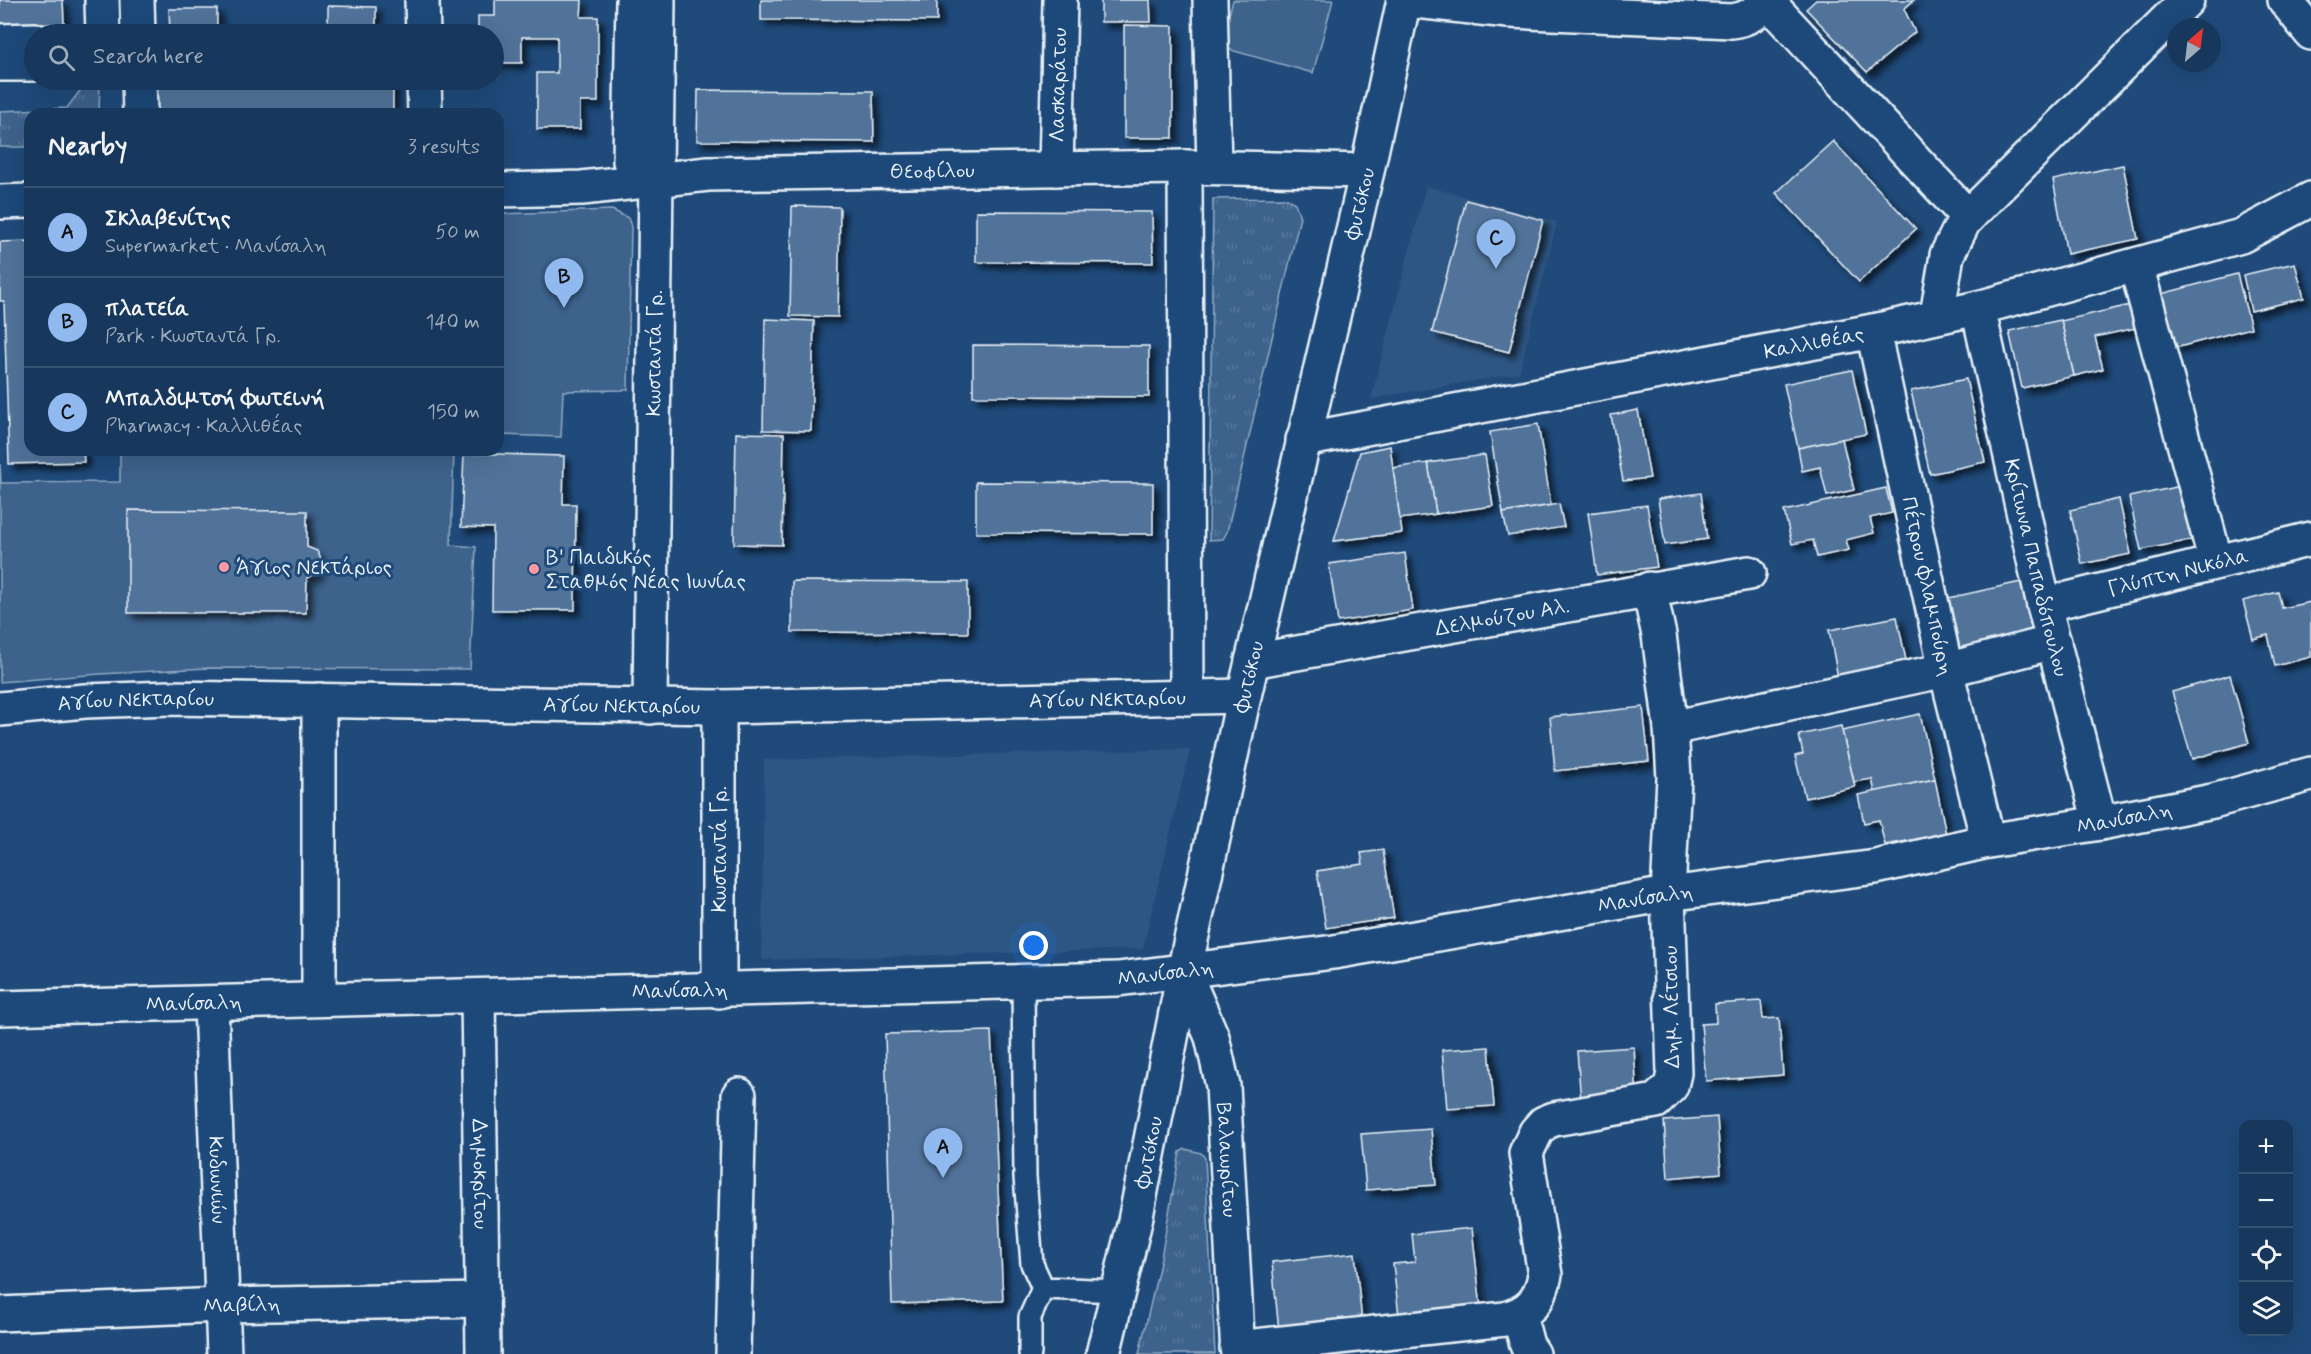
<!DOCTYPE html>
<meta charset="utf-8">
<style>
:root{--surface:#17385c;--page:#203f62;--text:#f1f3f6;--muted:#9eacbb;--line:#365272;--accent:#90b9f0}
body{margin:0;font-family:Mynerve,sans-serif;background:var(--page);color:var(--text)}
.controls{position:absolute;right:18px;bottom:18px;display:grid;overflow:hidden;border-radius:12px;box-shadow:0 6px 24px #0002}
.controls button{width:54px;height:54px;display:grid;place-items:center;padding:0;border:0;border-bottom:2px solid var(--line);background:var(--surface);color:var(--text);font:30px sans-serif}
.compass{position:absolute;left:2167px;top:18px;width:54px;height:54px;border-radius:50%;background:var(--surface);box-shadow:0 6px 24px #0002;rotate:28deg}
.you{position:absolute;left:1034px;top:946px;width:21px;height:21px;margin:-15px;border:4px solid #fff;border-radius:50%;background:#1a73e8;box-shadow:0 0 0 9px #1a73e833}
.badge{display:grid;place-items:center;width:39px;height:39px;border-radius:50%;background:var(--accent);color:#111;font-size:20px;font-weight:700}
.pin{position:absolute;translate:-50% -50px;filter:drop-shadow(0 2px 3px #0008)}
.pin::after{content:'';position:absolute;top:32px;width:21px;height:18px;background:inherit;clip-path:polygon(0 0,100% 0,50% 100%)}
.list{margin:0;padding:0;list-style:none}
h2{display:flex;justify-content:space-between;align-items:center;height:78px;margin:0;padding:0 24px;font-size:26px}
h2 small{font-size:20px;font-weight:400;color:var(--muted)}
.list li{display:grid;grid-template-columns:39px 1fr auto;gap:18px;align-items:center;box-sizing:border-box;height:90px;padding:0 24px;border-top:2px solid var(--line)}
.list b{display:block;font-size:22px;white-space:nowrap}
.list p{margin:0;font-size:20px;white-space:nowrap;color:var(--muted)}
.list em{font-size:20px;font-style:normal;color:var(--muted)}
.icon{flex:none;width:33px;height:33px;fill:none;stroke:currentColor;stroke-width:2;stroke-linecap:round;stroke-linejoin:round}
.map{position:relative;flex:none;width:2311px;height:1354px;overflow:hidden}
.search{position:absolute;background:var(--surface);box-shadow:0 6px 24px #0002;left:24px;top:24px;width:480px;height:66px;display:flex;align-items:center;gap:15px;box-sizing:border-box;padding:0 21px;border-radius:33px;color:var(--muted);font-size:22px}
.panel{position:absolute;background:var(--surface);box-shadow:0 6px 24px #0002;left:24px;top:108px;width:480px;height:348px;border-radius:18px}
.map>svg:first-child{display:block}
</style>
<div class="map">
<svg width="2311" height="1354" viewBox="0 0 2311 1354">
<defs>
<pattern id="grass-tufts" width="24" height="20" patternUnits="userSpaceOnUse" patternTransform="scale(1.5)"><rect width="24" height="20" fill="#3c628c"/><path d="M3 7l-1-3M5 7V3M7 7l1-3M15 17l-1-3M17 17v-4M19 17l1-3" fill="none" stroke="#58799d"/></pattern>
<filter id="shadow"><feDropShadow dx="5.5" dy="5.5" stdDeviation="3" flood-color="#0009"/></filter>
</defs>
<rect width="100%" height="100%" fill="#1f4a7a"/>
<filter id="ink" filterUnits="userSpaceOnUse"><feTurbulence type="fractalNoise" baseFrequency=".0167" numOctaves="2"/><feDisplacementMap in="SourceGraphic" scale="12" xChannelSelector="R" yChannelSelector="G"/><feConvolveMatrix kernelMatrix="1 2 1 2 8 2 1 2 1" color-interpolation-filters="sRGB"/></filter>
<g filter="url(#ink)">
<g fill="#2e5683">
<polygon points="1426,186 1557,222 1519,373 1371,399"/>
<polygon points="1190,749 1143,949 762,960 764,760"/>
</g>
<g fill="url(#grass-tufts)" stroke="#92aac2" stroke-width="1.5">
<polygon points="88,80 100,80 99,114 30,114 30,147 0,147 0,111 67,108"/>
<polygon points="1285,198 1295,203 1300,217 1227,532 1223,539 1209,540 1213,199"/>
<polygon points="1185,1149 1201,1153 1205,1158 1215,1354 1139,1354 1160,1263 1180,1152"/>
</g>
<g fill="#3c628c" stroke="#92aac2" stroke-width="1.5">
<polygon points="1233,0 1333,0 1313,73 1220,47"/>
<polygon points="612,210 628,218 631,226 628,390 563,391 561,437 498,435 498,214"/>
<polygon points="120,450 454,450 451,545 476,547 470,669 207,668 100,674 0,682 0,464 1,483 120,482"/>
</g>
<g fill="#517399" stroke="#e8f1f8" stroke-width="1.5" filter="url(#shadow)">
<polygon points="0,0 63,0 64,24 0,25"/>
<polygon points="495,0 582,0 581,17 598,17 598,102 580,102 580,129 537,129 537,73 557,73 557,37 522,37 522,63 494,63 494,34 478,34 478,16 495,16"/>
<polygon points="761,0 937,0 937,21 761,20"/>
<polygon points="1101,0 1150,0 1151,22 1101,22"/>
<polygon points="1816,0 1914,0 1904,9 1915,32 1867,72 1806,9"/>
<polygon points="328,6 376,7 376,31 393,32 393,34 338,34 338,32 328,31"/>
<polygon points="169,9 217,9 217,34 170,34"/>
<polygon points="1124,25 1173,26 1173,138 1124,138"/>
<rect x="157" y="80" width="236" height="34"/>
<polygon points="698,90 873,91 874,142 697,141"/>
<polygon points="1833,141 1916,229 1859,282 1776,193"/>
<polygon points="2123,165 2138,239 2067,254 2053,180"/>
<polygon points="1466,200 1543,220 1509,352 1432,332"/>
<polygon points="792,206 840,207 838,317 790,316"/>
<polygon points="976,211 1152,212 1153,263 976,262"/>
<polygon points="30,241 30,450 83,450 84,462 9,464 4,301 0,301 0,242"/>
<polygon points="2295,263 2304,298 2251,311 2243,275"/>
<polygon points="2237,274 2251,328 2175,348 2161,294"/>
<polygon points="2139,303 2145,326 2095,337 2103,369 2074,376 2061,321"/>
<polygon points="765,319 814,321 811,431 763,430"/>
<polygon points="2061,320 2074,376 2022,388 2009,331"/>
<polygon points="973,345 1149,346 1149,397 973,396"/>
<polygon points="1852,370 1866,434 1798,448 1784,384"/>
<polygon points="1966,379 1985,462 1930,474 1911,391"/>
<polygon points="1638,410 1650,478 1623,481 1611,415"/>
<polygon points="1538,424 1551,505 1503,513 1490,432"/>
<polygon points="736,433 784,434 782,545 734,544"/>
<polygon points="1842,439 1854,490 1827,496 1820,467 1802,471 1798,448"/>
<polygon points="1390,446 1402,533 1334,541 1360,452"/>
<polygon points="464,453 564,456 563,504 576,504 575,610 492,610 493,528 461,527"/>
<polygon points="1485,455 1493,506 1436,514 1428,463"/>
<polygon points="1428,463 1436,514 1400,519 1393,468"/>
<polygon points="976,482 1153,483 1153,534 976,533"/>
<polygon points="2181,486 2192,540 2141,550 2129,497"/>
<polygon points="1886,488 1892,513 1870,518 1874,533 1846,540 1849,550 1817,557 1813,540 1792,544 1784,511"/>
<polygon points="1701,493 1707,539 1665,545 1658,499"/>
<polygon points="2119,499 2131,554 2082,564 2070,510"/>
<polygon points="1559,504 1564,527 1508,536 1503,513"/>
<polygon points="1647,505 1657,567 1597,575 1588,513"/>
<polygon points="128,510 307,511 307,547 317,551 322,561 317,573 307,578 306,613 128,613"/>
<polygon points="1405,553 1413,610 1338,622 1329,564"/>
<polygon points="792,581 968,582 968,633 792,632"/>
<polygon points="2021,582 2035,640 1957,657 1944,599"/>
<polygon points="2278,592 2282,608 2311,602 2311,657 2275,666 2268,635 2253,639 2243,601"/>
<polygon points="1897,617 1908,670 1839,683 1829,630"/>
<polygon points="2230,675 2249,743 2192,759 2172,692"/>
<polygon points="1643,707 1649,761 1555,771 1550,717"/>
<polygon points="1920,714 1935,779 1875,792 1872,779 1854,782 1842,731"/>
<polygon points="1841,726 1855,787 1805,798 1795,756 1803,754 1799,735"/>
<polygon points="1935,779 1946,834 1885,845 1879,820 1864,823 1858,795"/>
<polygon points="1383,850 1394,918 1326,928 1317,871 1363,864 1361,853"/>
<polygon points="1761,1001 1763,1019 1779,1018 1783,1075 1706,1081 1701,1024 1716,1023 1715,1004"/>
<polygon points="991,1031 1003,1301 892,1304 885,1034"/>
<polygon points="1489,1047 1494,1106 1447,1109 1442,1050"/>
<polygon points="1634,1047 1637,1097 1581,1102 1577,1051"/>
<polygon points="1717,1117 1721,1173 1668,1178 1664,1121"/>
<polygon points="1431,1129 1436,1185 1366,1190 1361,1134"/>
<polygon points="1472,1228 1481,1308 1399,1316 1393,1264 1415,1262 1412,1234"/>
<polygon points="1355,1253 1362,1322 1279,1331 1272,1262"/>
</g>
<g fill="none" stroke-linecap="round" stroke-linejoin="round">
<defs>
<g id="lane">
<polyline points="1023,983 1025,1177 1032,1264 1043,1288 1119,1291"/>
<polyline points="1030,1354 1030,1317 1043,1288"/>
</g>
<g id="street">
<polyline points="102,0 103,34"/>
<polyline points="137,0 138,34"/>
<polyline points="422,0 423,34"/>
<polyline points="1210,0 1214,167"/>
<path d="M1406 0 1509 11 1732 21C1749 19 1757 11 1771 0"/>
<polyline points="2285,0 2311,33"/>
<polyline points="1768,2 1968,217"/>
<polyline points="0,41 34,40"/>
<polyline points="0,64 34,64"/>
<polyline points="139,80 140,114"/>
<polyline points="424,80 425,114"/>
<polyline points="630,161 633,0"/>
<polyline points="1185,167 1187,698"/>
<path id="s1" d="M1056 169 1060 0"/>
<path id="s2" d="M498 190 582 188 708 174 1185 167 1367 171"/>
<polyline points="0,202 30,201"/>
<polyline points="2136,265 2216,562"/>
<path id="s3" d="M1978 308 2044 605 2100 823"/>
<polyline points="1937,316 1947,255 1964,221 2187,0"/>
<path id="s4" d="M1873 331 1946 670 1988 841"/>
<path id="s5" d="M1303 440 1873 331 1978 308 2241 236 2311 199"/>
<path id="s6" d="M2044 605 2311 539"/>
<path id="s7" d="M1252 661 1749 573"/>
<polyline points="319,700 319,998"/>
<path id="s8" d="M650 707 658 0"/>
<polyline points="719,707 719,991"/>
<polyline points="1671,728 1946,670 2054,642"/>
<path id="s9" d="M1184 972 1212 1037 1223 1086 1238 1354"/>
<path id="s10" d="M478 996 483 1354"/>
<path id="s11" d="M211 1004 224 1354"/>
<path id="s12" d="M0 1008 1118 979 1334 952 1668 894 1876 867 1988 841 2100 823 2213 801 2311 774"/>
<path id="s13" d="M0 1314 222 1305 482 1300"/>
<polyline points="1519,1315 1527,1345 1533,1354"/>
<path d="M1237 1348 1505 1319C1530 1312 1540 1301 1545 1275L1526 1153 1536 1132 1544 1123 1554 1119 1656 1101 1671 1086 1674 1073 1668 894 1674 778 1671 728 1659 635 1649 589"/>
<polyline points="733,1354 739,1095"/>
</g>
<g id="secondary">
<path id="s14" d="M0 709 85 701 170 698 719 707 1244 696"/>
<path id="s15" d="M1103 1354 1135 1221 1184 972 1244 696 1367 171 1404 0"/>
</g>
</defs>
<use href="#lane" stroke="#e8f1f8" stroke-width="26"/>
<use href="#street" stroke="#e8f1f8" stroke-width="38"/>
<use href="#secondary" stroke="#e8f1f8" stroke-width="38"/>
<use href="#lane" stroke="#1f4a7a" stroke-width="21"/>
<use href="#street" stroke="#1f4a7a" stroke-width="33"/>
<use href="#secondary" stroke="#1f4a7a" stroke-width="33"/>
</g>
</g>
<g fill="#ff9aa2" stroke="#1f4a7a" stroke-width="2">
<circle cx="224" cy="567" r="6"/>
<circle cx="534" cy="569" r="6"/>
</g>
<g text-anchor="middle" stroke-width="6" stroke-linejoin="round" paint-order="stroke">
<g font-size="21" fill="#e8f1f8" stroke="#1f4a7a">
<text dy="7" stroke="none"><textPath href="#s1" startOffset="84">Λασκαράτου</textPath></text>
<text dy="7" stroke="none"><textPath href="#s2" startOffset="435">Θεοφίλου</textPath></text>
<text dy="7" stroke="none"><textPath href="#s15" startOffset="1179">Φυτόκου</textPath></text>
<text dy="7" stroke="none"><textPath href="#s5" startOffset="520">Καλλιθέας</textPath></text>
<text dy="7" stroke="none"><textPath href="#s8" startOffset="354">Κωσταντά Γρ.</textPath></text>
<text dy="7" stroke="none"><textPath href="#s3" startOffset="266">Κρίτωνα Παπαδόπουλου</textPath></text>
<text dy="7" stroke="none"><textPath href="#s6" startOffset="138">Γλύπτη Νικόλα</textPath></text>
<text dy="7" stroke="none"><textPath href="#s4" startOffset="261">Πέτρου Φλαμπούρη</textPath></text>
<text dy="7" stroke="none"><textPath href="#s7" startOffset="254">Δελμούζου Αλ.</textPath></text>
<text dy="7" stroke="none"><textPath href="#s15" startOffset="693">Φυτόκου</textPath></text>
<text dy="7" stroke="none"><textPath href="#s14" startOffset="1108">Αγίου Νεκταρίου</textPath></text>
<text dy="7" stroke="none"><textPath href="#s14" startOffset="136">Αγίου Νεκταρίου</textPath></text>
<text dy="7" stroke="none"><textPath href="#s14" startOffset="622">Αγίου Νεκταρίου</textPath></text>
<text dy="7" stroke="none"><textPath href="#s12" startOffset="2138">Μανίσαλη</textPath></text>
<text transform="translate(719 849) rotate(-90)" y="7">Κωσταντά Γρ.</text>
<text dy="7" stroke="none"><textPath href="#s12" startOffset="1652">Μανίσαλη</textPath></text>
<text dy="7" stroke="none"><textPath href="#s12" startOffset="1166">Μανίσαλη</textPath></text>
<text dy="7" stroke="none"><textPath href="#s12" startOffset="680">Μανίσαλη</textPath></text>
<text dy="7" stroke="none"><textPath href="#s12" startOffset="194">Μανίσαλη</textPath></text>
<text transform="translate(1671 1007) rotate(-91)" y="7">Δημ. Λέτσιου</text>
<text dy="7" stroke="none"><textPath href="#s15" startOffset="207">Φυτόκου</textPath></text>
<text dy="7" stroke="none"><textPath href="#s9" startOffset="195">Βαλαωρίτου</textPath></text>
<text dy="7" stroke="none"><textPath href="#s10" startOffset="178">Δημοκρίτου</textPath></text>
<text dy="7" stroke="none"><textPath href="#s11" startOffset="176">Κυδωνιών</textPath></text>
<text dy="7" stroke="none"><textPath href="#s13" startOffset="242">Μαβίλη</textPath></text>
</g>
<g font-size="21" fill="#e8f1f8" stroke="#1f4a7a" text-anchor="start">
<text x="546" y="564">Β' Παιδικός<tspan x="546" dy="24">Σταθμός Νέας Ιωνίας</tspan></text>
<text x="236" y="574">Άγιος Νεκτάριος</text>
</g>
</g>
</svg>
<div class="controls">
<button>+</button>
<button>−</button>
<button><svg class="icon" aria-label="locate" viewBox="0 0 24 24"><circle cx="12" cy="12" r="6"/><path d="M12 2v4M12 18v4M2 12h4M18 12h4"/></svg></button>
<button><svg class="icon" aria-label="layers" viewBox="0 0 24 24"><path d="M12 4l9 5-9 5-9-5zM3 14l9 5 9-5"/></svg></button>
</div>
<svg class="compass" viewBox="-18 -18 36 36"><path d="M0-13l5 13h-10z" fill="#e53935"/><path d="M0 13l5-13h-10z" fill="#9eacbb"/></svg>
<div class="you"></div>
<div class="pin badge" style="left:943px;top:1178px">A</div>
<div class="pin badge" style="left:564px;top:308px">B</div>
<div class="pin badge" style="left:1496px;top:269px">C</div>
<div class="search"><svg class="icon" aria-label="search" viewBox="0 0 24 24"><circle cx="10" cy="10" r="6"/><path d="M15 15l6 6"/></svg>Search here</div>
<section class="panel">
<h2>Nearby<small>3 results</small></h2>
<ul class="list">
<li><span class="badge">A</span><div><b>Σκλαβενίτης</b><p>Supermarket · Μανίσαλη</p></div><em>50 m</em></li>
<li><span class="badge">B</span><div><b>πλατεία</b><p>Park · Κωσταντά Γρ.</p></div><em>140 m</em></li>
<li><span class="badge">C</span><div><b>Μπαλδιμτσή Φωτεινή</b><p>Pharmacy · Καλλιθέας</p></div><em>150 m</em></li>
</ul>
</section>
</div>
